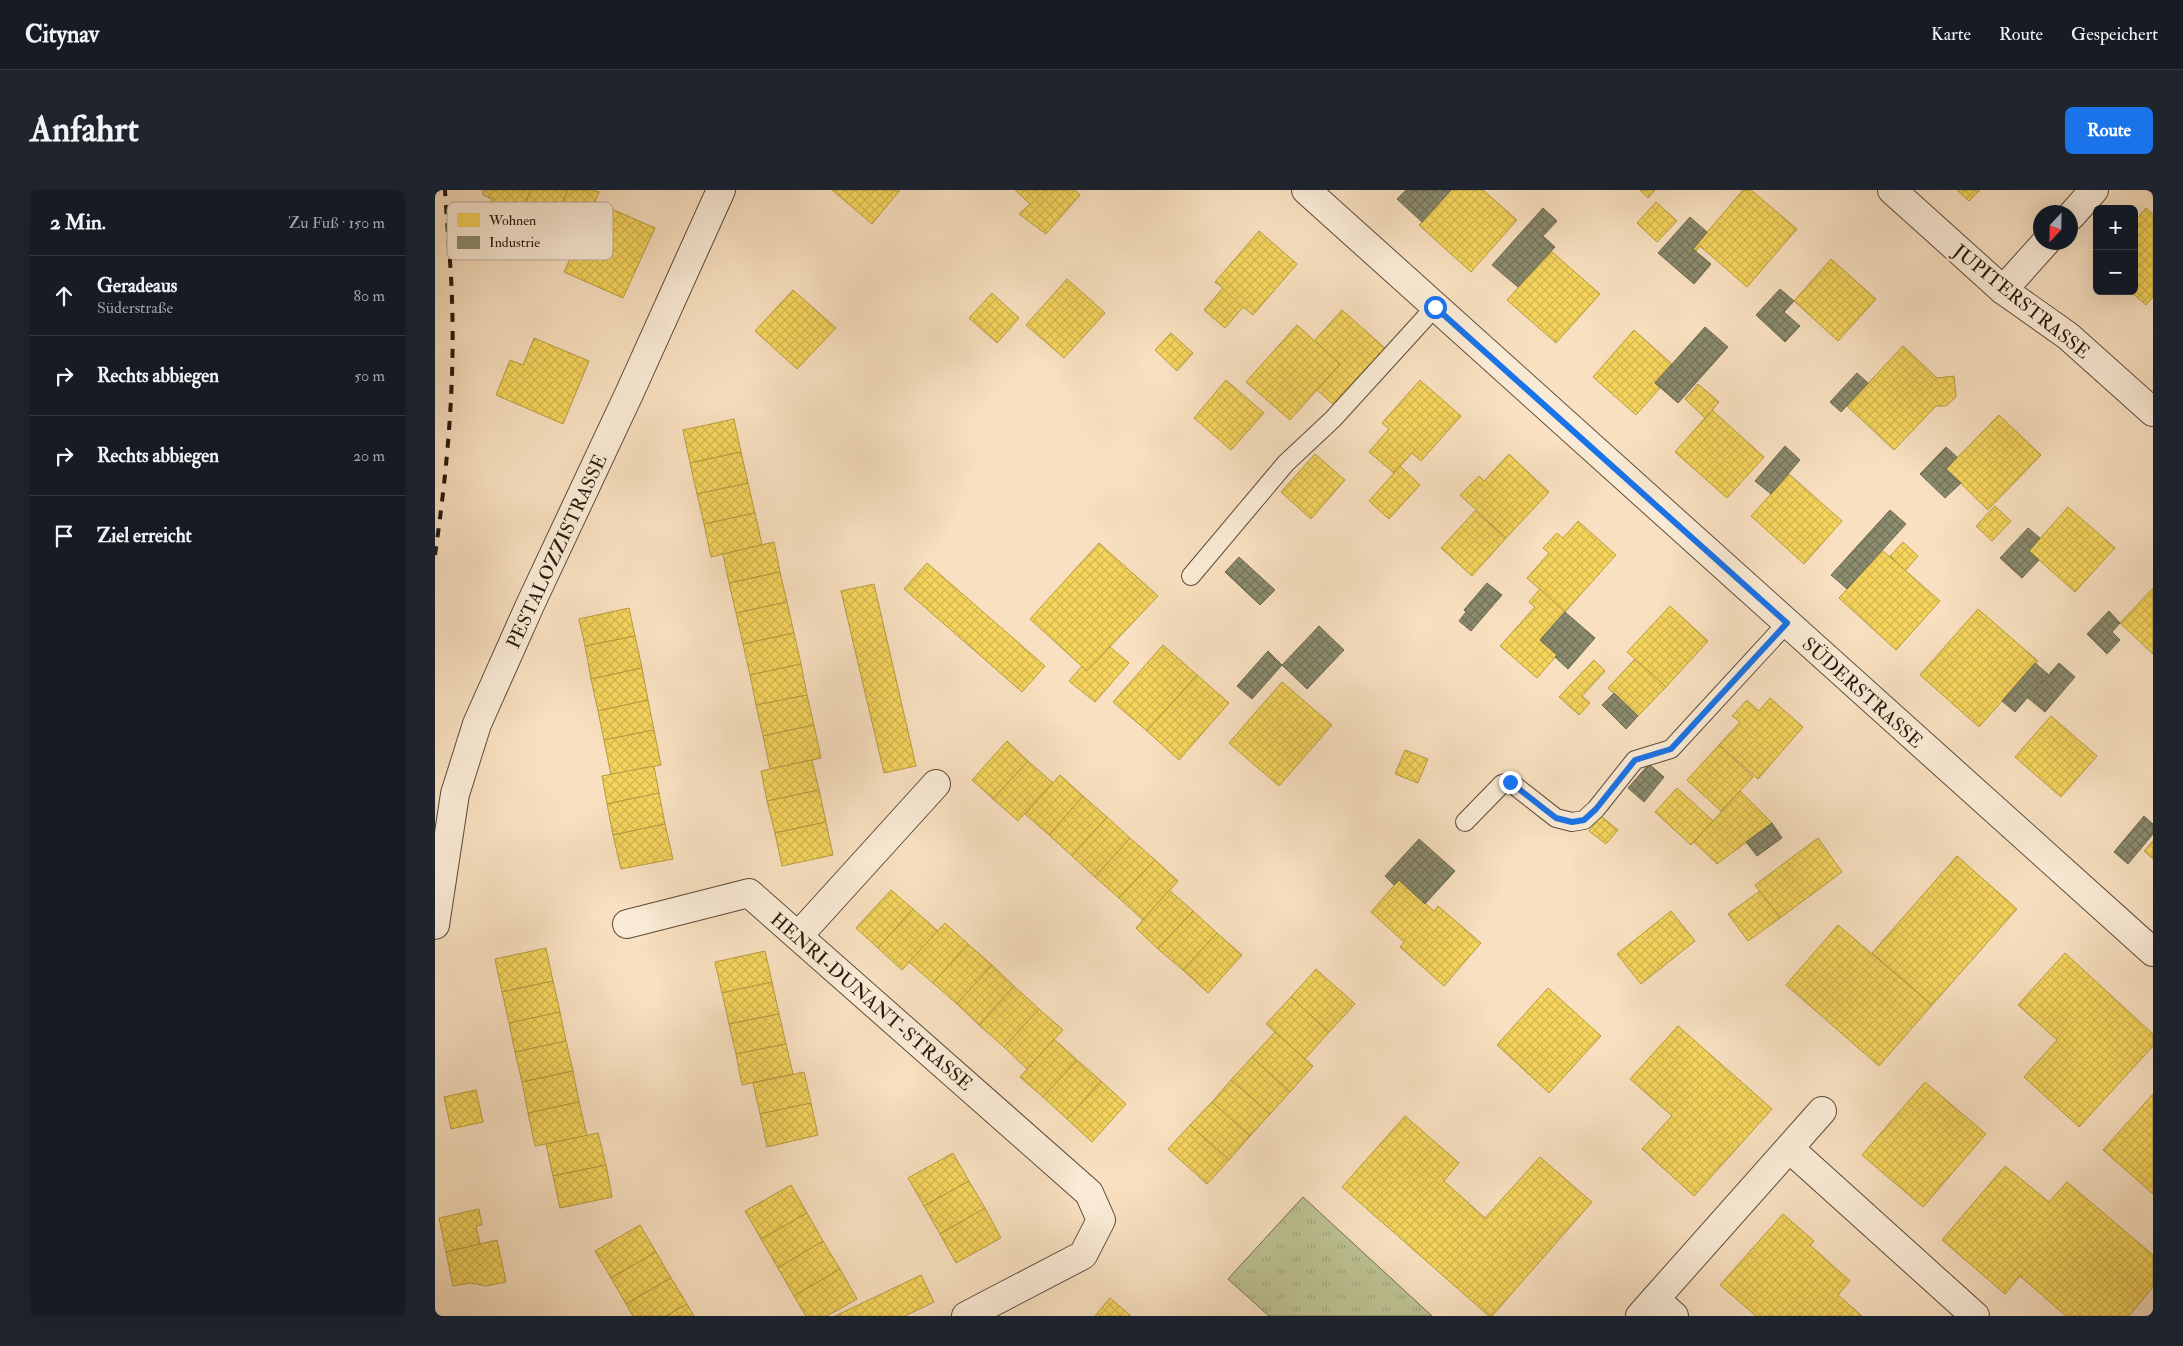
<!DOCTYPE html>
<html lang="de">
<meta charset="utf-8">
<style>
:root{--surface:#171b24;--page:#20242c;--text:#f1f3f6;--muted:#9ea1a6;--line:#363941;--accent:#1a73e8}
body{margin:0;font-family:"IM FELL Double Pica",serif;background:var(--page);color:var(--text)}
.controls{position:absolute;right:15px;top:15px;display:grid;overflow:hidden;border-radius:8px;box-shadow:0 5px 20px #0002}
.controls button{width:45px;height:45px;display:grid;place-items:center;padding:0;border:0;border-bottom:1px solid var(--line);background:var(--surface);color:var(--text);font:25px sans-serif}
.compass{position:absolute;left:1598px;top:15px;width:45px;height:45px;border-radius:50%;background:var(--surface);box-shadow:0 5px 20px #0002;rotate:202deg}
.stop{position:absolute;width:15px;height:15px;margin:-11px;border:4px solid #1a73e8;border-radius:50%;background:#fff}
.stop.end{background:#1a73e8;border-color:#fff;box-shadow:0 1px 5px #0008}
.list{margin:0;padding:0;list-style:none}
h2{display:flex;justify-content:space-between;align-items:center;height:65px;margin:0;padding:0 20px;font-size:21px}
h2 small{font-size:16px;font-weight:400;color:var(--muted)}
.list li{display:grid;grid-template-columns:32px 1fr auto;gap:15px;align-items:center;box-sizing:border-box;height:80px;padding:0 20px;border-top:1px solid var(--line)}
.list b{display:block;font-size:19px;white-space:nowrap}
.list p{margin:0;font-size:16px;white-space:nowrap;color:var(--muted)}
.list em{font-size:16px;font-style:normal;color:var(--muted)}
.icon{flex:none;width:28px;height:28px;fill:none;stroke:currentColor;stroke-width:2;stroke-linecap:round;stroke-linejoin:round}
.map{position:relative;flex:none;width:1718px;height:1126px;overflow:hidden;border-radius:8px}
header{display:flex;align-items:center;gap:30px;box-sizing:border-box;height:70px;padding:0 25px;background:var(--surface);border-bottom:1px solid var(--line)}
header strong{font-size:24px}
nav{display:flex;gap:28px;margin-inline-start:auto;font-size:18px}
.intro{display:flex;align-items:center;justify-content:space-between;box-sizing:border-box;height:120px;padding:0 30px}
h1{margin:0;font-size:35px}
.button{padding:12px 22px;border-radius:8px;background:var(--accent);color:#fff;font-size:18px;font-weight:700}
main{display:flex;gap:30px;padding:0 30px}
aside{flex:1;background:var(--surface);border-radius:8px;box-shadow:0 5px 20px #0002}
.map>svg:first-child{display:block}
</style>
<header>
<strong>Citynav</strong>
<nav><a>Karte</a><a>Route</a><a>Gespeichert</a></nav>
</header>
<div class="intro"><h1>Anfahrt</h1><a class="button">Route</a></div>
<main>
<aside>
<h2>2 Min.<small>Zu Fuß · 150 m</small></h2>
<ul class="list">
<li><svg class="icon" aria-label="ahead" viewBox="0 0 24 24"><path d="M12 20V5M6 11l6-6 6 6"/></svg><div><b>Geradeaus</b><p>Süderstraße</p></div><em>80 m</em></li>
<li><svg class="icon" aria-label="right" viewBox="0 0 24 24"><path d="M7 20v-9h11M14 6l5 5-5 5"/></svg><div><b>Rechts abbiegen</b></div><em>50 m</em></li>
<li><svg class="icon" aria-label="right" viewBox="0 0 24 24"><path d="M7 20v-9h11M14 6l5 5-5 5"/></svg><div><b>Rechts abbiegen</b></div><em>20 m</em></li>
<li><svg class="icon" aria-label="arrive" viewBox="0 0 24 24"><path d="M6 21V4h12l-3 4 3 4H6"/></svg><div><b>Ziel erreicht</b></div></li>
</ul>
</aside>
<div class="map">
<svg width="1718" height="1126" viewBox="0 0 1718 1126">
<defs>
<pattern id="park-tufts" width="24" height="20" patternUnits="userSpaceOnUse" patternTransform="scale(1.25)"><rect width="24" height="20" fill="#bdc292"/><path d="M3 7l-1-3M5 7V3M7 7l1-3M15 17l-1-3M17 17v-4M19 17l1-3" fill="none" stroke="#a2a67d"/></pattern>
<pattern id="homes-cross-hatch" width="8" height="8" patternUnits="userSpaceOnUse" patternTransform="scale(1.25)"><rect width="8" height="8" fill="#f6d55c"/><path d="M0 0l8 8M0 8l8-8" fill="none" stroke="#d3b64f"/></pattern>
<pattern id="industry-cross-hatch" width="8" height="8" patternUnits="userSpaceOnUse" patternTransform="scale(1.25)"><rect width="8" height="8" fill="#8c8c6e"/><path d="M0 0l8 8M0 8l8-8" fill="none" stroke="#727159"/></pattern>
</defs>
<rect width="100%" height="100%" fill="#f8e0c0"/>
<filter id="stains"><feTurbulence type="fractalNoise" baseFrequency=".004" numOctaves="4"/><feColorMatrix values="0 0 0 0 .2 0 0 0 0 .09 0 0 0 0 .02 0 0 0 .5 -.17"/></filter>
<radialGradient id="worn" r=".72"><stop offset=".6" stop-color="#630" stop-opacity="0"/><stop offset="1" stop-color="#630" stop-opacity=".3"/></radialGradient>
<polygon fill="url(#park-tufts)" stroke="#726d4e" points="868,1007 997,1126 834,1126 793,1089"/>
<g fill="url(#homes-cross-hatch)" stroke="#b89c43">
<polygon points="48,0 96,0 80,38 50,24 57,9 48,5"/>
<polygon points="96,0 133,0 111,52 80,38"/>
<polygon points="133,0 159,0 164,2 138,64 111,52"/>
<polygon points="397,0 465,0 437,34"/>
<polygon points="580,0 640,0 645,5 611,44 584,24 595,14"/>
<polygon points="1016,0 1048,0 1082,30 1036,82 984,35"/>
<polygon points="1205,0 1220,0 1213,8"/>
<polygon points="1308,0 1316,0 1362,39 1312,97 1265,56 1261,61 1258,59"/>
<polygon points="1522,0 1545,0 1534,11"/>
<polygon points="161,12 220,38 188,108 129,82"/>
<polygon points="1221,12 1242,31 1222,52 1202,33"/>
<polygon points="1711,18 1718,24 1718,107 1711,115 1695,101 1699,101 1699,32"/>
<polygon points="824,41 862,74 818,125 808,117 790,138 769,120 788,98 780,92"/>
<polygon points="1116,61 1165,104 1121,153 1072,110"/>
<polygon points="1396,69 1441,109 1403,151 1359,111"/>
<polygon points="632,89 670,123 629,168 591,135"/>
<polygon points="358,100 401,138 362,179 320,141"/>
<polygon points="557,103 584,128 562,153 534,128"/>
<polygon points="907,120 951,159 900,216 882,200 905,174 879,151"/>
<polygon points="862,135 905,174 855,230 811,192"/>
<polygon points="1199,140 1237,174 1220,193 1225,198 1201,225 1158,187"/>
<polygon points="736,143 758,163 742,181 720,160"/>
<polygon points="99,148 154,171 128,234 61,205 75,170 88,175"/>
<polygon points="1468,156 1502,188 1519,186 1521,207 1511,216 1501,216 1459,260 1412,216"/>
<polygon points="791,190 829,223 796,260 759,228"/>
<polygon points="985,190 1026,226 986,271 977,263 959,283 934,262 954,239 947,233"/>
<polygon points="1263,194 1284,212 1270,228 1250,209"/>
<polygon points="1277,220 1329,267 1292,308 1240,262"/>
<polygon points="1564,225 1606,265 1553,320 1511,279"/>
<polygon points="299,229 306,262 255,273 248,240"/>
<polygon points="306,262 313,293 262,304 255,273"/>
<polygon points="880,264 910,290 876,329 846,302"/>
<polygon points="1074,264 1114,302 1071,348 1025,305 1044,286 1049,291"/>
<polygon points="965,276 985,295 954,329 934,311"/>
<polygon points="1354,284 1407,331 1369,374 1316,326"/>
<polygon points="313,293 320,323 269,334 262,304"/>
<polygon points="1560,316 1576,331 1557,351 1541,336"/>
<polygon points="1633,317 1680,358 1640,402 1594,361"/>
<polygon points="1040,321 1071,348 1037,386 1006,358"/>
<polygon points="320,323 327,355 276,367 269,334"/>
<polygon points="1143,331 1181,365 1130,422 1092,388 1114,363 1108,358 1122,343 1128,348"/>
<polygon points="339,352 345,382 294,393 288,364"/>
<polygon points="1468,352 1483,366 1470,381 1455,366"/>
<polygon points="664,353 723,406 652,481 595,429"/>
<polygon points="1447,360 1505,411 1461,460 1404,408"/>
<polygon points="492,373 610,476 587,502 469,399"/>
<polygon points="345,382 352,412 301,423 294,393"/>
<polygon points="439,394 481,576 449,583 406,401"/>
<polygon points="1718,398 1718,464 1685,433"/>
<polygon points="1105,399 1130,422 1105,450 1122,465 1102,488 1065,456 1100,417 1094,412"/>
<polygon points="352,412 359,443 308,454 301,423"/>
<polygon points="1235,416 1273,451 1231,497 1192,462"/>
<polygon points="194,418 200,446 150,456 144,429"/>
<polygon points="1543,419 1603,471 1544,537 1485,485"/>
<polygon points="359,443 366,474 315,485 308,454"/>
<polygon points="200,446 207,478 156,489 150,456"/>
<polygon points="728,455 762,485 712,541 678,512"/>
<polygon points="675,457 694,473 660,512 634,491 647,476 652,481"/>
<polygon points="1200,469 1231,497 1203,526 1173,498"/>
<polygon points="1159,470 1170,481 1147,506 1155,513 1144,525 1124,507"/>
<polygon points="366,474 372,505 321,515 315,485"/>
<polygon points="207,478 213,510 163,521 156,489"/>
<polygon points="762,485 794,513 744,570 712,541"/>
<polygon points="847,492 897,535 844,596 794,553"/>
<polygon points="372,505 379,535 328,546 321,515"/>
<polygon points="1335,508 1368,537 1323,589 1284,555 1305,532 1297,526 1312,510 1324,521"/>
<polygon points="213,510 219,540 169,550 163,521"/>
<polygon points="1616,526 1662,566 1626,607 1580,567"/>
<polygon points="379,535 386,568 335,579 328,546"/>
<polygon points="219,540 226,575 176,585 169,550"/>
<polygon points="572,551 593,571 558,609 537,590"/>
<polygon points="1284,555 1318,587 1286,621 1252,590"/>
<polygon points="970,560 993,569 983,593 960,584"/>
<polygon points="377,570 384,600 332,611 326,581"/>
<polygon points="593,571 618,593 583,631 558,609"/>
<polygon points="219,576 224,603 172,614 167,586"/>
<polygon points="625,585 648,606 614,645 590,624"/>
<polygon points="1242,598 1278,631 1256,655 1220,622"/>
<polygon points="384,600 391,632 340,643 332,611"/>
<polygon points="1305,601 1337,633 1282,674 1259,652"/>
<polygon points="224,603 230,634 178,645 172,614"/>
<polygon points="648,606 672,627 637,666 614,645"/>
<polygon points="1166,626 1183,640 1171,654 1154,641"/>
<polygon points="672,627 695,648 660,687 637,666"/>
<polygon points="391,632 398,665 347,676 340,643"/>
<polygon points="230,634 238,669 186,679 178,645"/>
<polygon points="695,648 720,670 684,708 660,687"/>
<polygon points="1383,648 1407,682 1345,728 1320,695"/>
<polygon points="1718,651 1718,669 1709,661"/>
<polygon points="1522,666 1582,719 1497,815 1437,763"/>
<polygon points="720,670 743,691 708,730 684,708"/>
<polygon points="964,690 999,721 1003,716 1046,753 1009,796 965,757 969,752 936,722"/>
<polygon points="456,700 478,719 443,758 421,738"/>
<polygon points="734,700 758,721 723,759 701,738"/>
<polygon points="1325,701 1345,728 1313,751 1293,724"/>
<polygon points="478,719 503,741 467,780 443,758"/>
<polygon points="758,721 782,743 748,780 723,759"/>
<polygon points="1236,721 1260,751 1206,794 1182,764"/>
<polygon points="510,733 533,754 498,793 474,772"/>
<polygon points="1403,735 1497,815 1444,876 1351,795"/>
<polygon points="782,743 807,765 773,803 748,780"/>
<polygon points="533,754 557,775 522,814 498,793"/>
<polygon points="111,758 118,791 67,802 60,769"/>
<polygon points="330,761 337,792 287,803 280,772"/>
<polygon points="1630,763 1718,844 1718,856 1644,937 1589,887 1622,850 1583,815"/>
<polygon points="557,775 579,796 544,835 522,814"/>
<polygon points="881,779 920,814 894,842 856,807"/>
<polygon points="118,791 125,822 74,833 67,802"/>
<polygon points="337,792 344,824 294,834 287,803"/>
<polygon points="579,796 604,819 569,857 544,835"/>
<polygon points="1113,798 1166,846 1114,903 1062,855"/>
<polygon points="856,807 894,842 870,869 831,834"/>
<polygon points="604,819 628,840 592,879 569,857"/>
<polygon points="125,822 131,851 80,862 74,833"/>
<polygon points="344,824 351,854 301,864 294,834"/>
<polygon points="1243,836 1337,919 1259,1006 1207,959 1237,926 1195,889"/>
<polygon points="840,842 878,876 855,902 817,867"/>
<polygon points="619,849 642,870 608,907 585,887"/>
<polygon points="131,851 138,881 87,892 80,862"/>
<polygon points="351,854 358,884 307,895 301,864"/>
<polygon points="817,867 855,902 835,924 796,890"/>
<polygon points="642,870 666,891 632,929 608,907"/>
<polygon points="138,881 144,912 93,923 87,892"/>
<polygon points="369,882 376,913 325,924 318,893"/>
<polygon points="796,890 835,924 815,946 777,912"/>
<polygon points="666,891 691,914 657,952 632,929"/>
<polygon points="1490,892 1551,944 1488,1017 1427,965"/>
<polygon points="41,900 48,932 16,939 9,907"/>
<polygon points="1718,904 1718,1004 1668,960"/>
<polygon points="144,912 152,946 100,956 93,923"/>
<polygon points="777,912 815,946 794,970 755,935"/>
<polygon points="376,913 383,945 332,957 325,924"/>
<polygon points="970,926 1024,973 1009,991 1050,1028 1105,967 1157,1012 1057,1126 1054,1126 907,997"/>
<polygon points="755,935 794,970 772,994 733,959"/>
<polygon points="163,943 171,975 118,986 111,954"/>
<polygon points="518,963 534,991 489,1016 473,988"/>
<polygon points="171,975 177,1007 125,1018 118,986"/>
<polygon points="1570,976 1614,1012 1632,992 1718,1065 1718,1097 1694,1126 1631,1126 1585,1086 1570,1104 1507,1050"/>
<polygon points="534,991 550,1018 505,1044 489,1016"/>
<polygon points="356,995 372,1023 326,1049 310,1021"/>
<polygon points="550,1018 566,1048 521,1073 505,1044"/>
<polygon points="44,1019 47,1035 41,1036 45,1054 11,1062 4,1028"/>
<polygon points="372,1023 388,1051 343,1078 326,1049"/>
<polygon points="1348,1024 1379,1051 1375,1055 1415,1091 1403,1105 1427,1126 1321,1126 1285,1095"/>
<polygon points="205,1035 221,1062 176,1088 160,1061"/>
<polygon points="62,1050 71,1092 51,1096 35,1093 18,1096 11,1062"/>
<polygon points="388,1051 405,1079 359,1106 343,1078"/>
<polygon points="221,1062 236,1088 191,1114 176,1088"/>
<polygon points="405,1079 422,1109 392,1126 371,1126 359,1106"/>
<polygon points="486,1085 499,1112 470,1126 400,1126"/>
<polygon points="236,1088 252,1114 231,1126 198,1126 191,1114"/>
<polygon points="675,1108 696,1126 660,1126"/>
<polygon points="252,1114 259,1126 231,1126"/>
</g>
<g fill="url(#industry-cross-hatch)" stroke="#6e6950">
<polygon points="971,0 1016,0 987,32 962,9"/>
<polygon points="1108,18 1122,31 1108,46 1120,57 1083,97 1057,75"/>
<polygon points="1255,27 1272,42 1258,59 1276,74 1259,94 1223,63"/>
<polygon points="1345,99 1359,111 1349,122 1365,136 1350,152 1321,125"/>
<polygon points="1270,137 1293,157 1243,213 1220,193"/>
<polygon points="1422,183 1433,193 1406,222 1395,212"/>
<polygon points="1350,256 1365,270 1336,304 1320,291"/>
<polygon points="1511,257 1522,267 1511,279 1526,293 1510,308 1485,284"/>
<polygon points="1455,320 1471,334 1412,399 1396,385"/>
<polygon points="1593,338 1605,348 1594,361 1604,370 1587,388 1565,368"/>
<polygon points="804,367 840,400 825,415 790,382"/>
<polygon points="1052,393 1067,405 1036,441 1024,431 1031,422 1029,420"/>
<polygon points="1674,421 1685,433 1677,442 1685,450 1672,464 1652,444"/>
<polygon points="1130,422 1160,448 1133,479 1120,467 1122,465 1105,450"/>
<polygon points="884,436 909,460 872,499 847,475"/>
<polygon points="833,461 847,475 817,509 802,496"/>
<polygon points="1600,473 1613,484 1580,522 1567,511"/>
<polygon points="1624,473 1640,487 1610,522 1593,508"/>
<polygon points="1179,503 1203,526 1191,539 1167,515"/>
<polygon points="1214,574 1229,587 1209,612 1193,598"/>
<polygon points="1709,626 1718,634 1718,644 1693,674 1679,662"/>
<polygon points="1337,633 1347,648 1322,666 1311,652"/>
<polygon points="984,649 1020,681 990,714 964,690 959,695 950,686"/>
</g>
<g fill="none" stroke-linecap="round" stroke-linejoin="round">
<defs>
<g id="lane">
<polyline points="756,386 851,273 898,229 1000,117"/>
<polyline points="1030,632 1067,594 1075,592 1121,628 1137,632 1149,630 1161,619 1200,570 1236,559 1352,433"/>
</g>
<g id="street">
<polyline points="871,0 1718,762"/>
<polyline points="1457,0 1568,100 1633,146 1718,222"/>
<polyline points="1636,26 1659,0"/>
<polyline points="1568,100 1611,52"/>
<polyline points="192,734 314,703 654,1003 666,1030 648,1065 531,1126"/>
<polyline points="0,735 20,604 42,534 95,415 194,204 286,0"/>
<polyline points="364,745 501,594"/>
<polyline points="1355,959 1540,1126"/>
<polyline points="1220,1109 1239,1126"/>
<polyline points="1205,1126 1387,921"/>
</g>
</defs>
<use href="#lane" stroke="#5c4a38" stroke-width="20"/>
<use href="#street" stroke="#5c4a38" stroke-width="30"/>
<use href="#lane" stroke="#faebd6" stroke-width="18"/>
<use href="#street" stroke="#faebd6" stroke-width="28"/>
<path stroke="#28180a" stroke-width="4" stroke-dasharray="9 9" stroke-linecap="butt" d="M0 365C12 281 20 196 17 110 16 74 12 37 10 0"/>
</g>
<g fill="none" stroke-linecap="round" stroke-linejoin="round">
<polyline stroke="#1a73e8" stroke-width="6" points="1000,117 1352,433 1236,559 1200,570 1161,619 1149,630 1137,632 1121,628 1075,592"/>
</g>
<g text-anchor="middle" stroke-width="5" stroke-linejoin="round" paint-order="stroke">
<g font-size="19" fill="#28180a" stroke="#faebd6">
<text transform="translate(1587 111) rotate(39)" y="7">JUPITERSTRASSE</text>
<text transform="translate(121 361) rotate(-65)" y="7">PESTALOZZISTRASSE</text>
<text transform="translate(1428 502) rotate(42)" y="7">SÜDERSTRASSE</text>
<text transform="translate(437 811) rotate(41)" y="7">HENRI-DUNANT-STRASSE</text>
</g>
</g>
<rect x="12" y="12" width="166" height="58" rx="8" fill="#faebd6" stroke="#bbac99" stroke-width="1"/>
<rect x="22" y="23" width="23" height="14" fill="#f6d55c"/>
<rect x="22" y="46" width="23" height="13" fill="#8c8c6e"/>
<g font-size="14" fill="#28180a">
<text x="54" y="35">Wohnen</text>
<text x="54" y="57">Industrie</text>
</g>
<rect width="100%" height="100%" filter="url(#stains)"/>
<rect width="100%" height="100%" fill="url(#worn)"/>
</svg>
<div class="controls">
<button>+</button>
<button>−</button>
</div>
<svg class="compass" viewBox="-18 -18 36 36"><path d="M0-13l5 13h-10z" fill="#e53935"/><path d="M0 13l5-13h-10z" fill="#9ea1a6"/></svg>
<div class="stop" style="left:1000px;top:117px"></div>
<div class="stop end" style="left:1075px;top:592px"></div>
</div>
</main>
